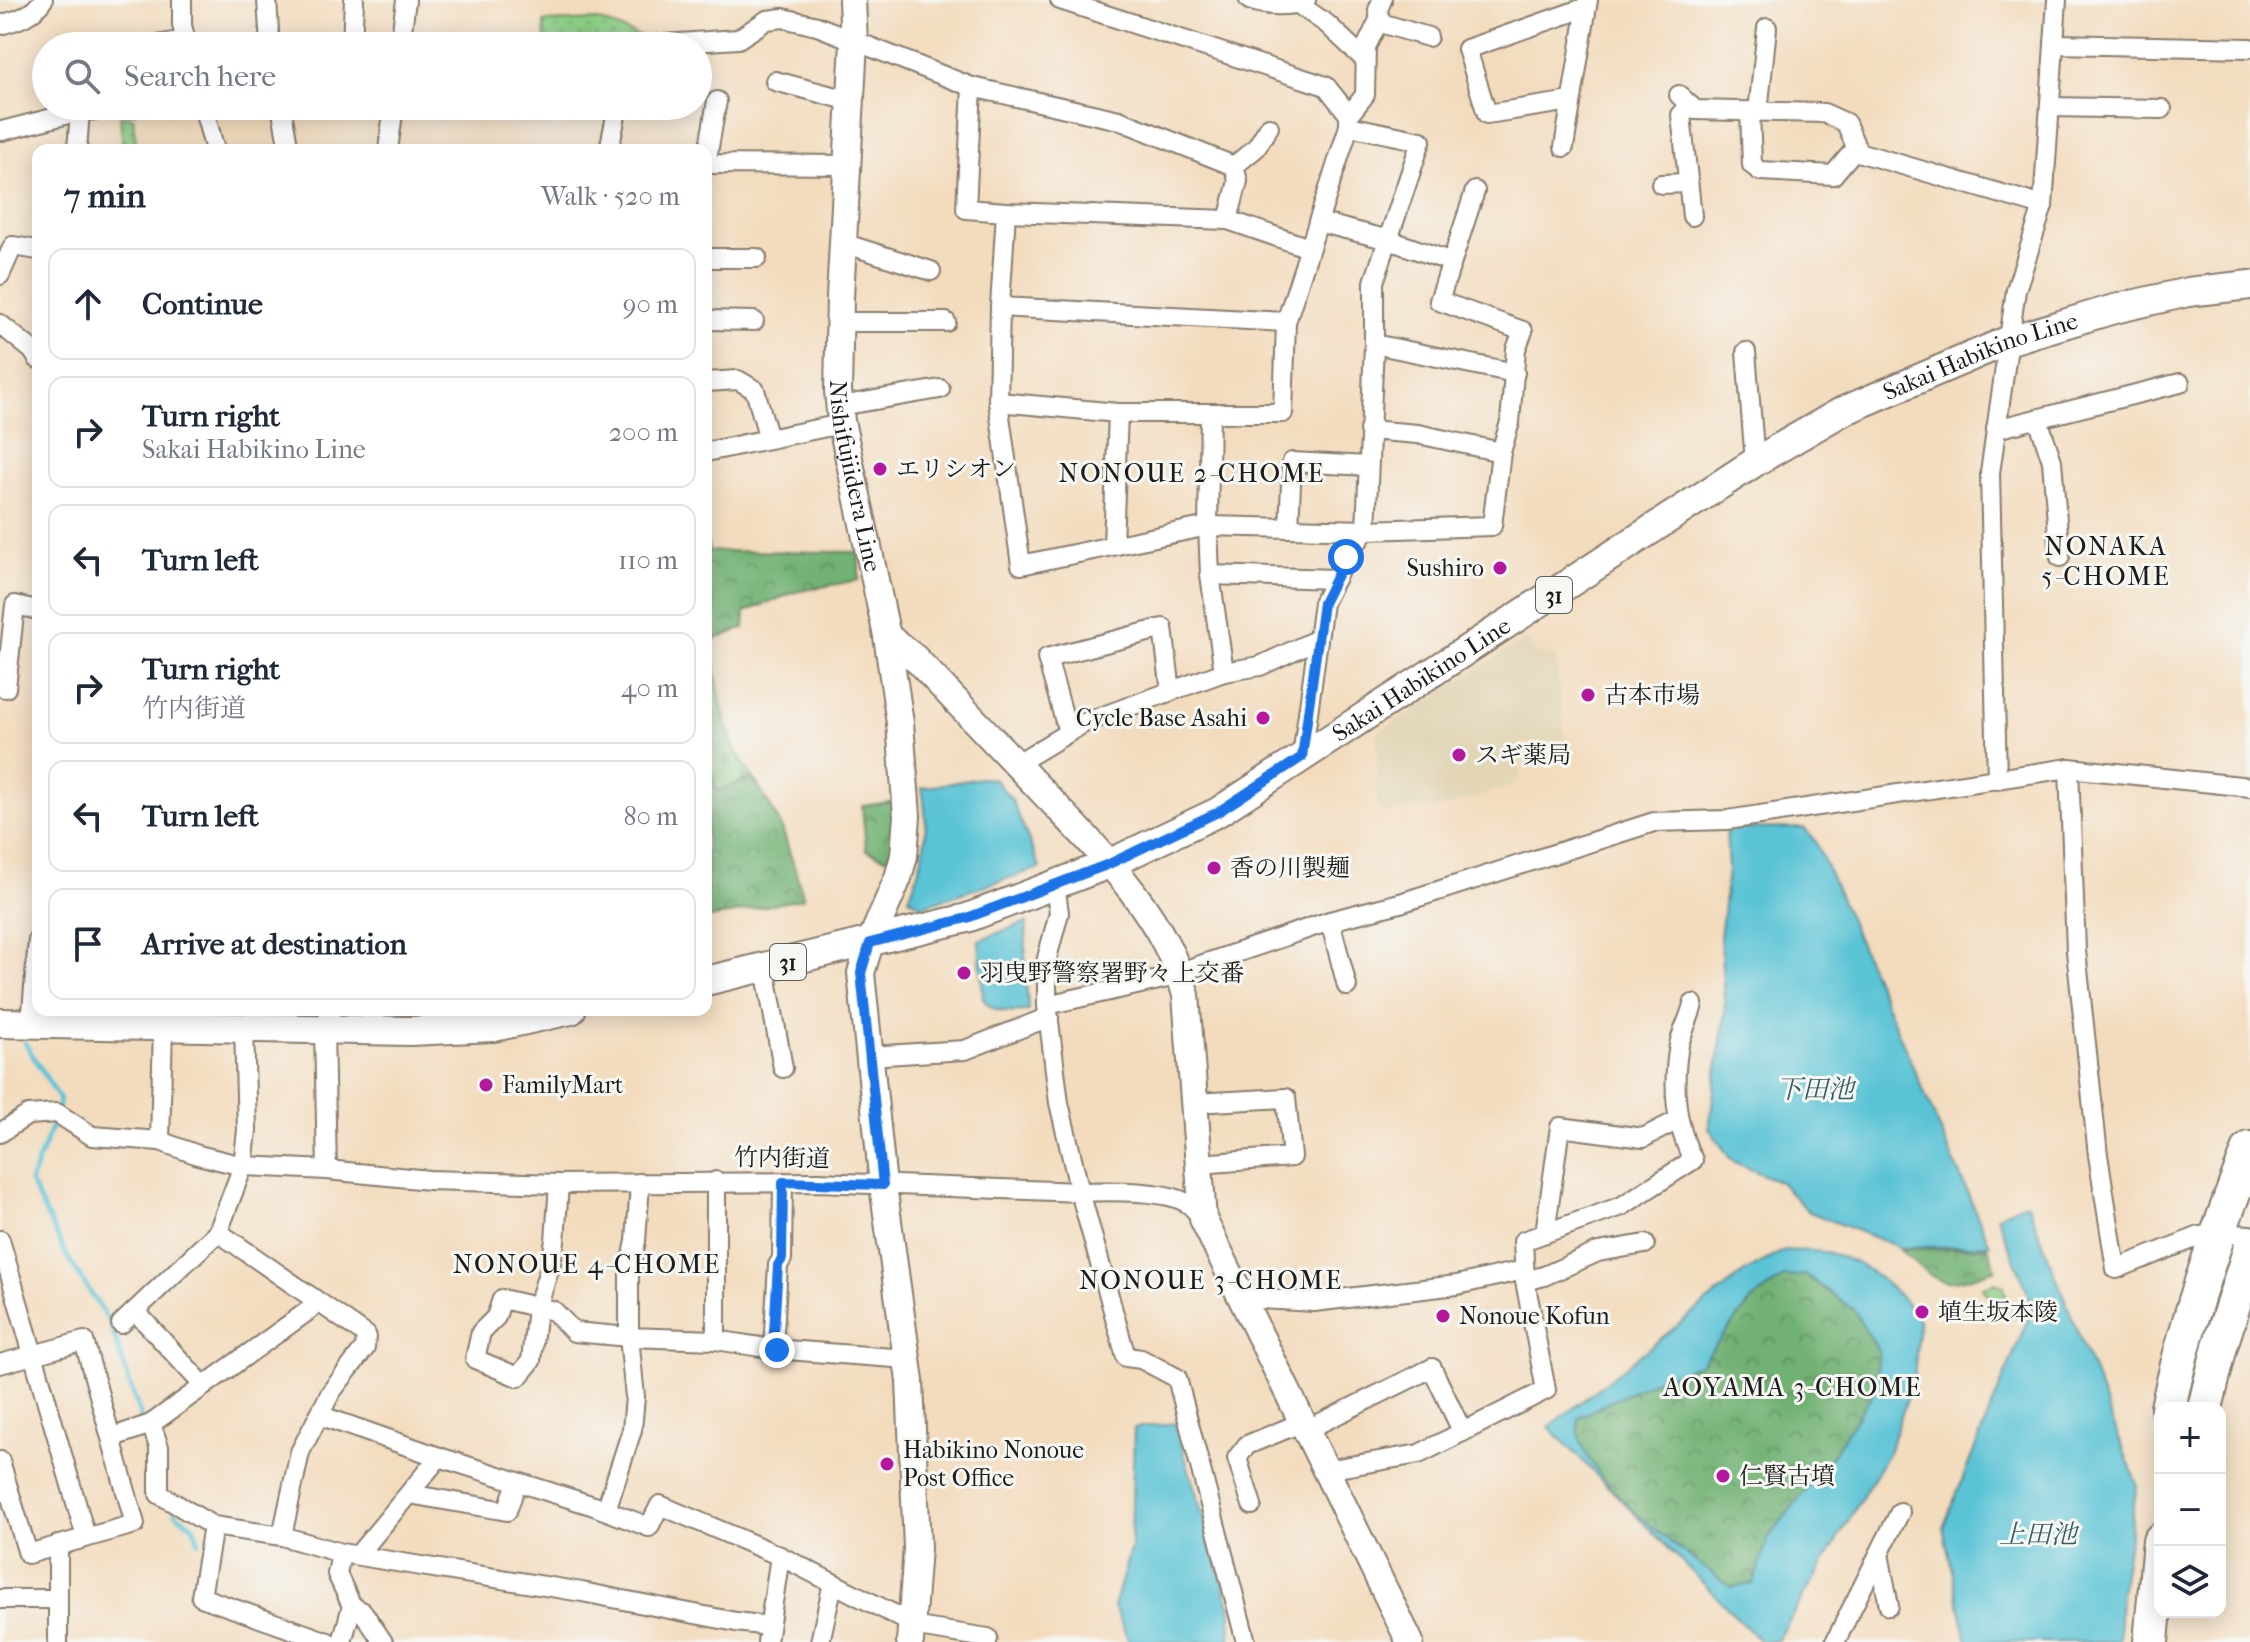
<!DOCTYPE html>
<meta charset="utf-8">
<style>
:root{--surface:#fff;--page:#f2f2f3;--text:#1f2937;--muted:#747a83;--line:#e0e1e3}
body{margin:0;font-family:"IM FELL French Canon","Noto Serif JP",serif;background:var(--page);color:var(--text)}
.controls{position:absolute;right:24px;bottom:24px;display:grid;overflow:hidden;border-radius:16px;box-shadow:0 4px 20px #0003}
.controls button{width:72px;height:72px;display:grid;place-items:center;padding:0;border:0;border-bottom:2px solid var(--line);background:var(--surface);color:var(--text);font:40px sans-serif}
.stop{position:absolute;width:24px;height:24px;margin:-18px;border:6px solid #1a73e8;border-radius:50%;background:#fff}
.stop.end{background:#1a73e8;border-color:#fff;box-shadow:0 2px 8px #0008}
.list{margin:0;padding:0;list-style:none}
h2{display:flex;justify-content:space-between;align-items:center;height:104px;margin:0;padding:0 32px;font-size:34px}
h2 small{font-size:26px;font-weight:400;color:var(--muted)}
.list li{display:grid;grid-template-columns:52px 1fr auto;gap:24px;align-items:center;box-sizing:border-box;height:112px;margin:0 16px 16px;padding:0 16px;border:2px solid var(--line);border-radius:16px}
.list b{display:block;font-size:30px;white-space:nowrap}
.list p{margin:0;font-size:26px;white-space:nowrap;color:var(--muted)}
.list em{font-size:26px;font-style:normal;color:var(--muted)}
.icon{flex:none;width:44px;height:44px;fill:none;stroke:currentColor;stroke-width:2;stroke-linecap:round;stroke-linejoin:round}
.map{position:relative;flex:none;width:2250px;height:1642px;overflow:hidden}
.search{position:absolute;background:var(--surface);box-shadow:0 4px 20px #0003;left:32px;top:32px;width:680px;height:88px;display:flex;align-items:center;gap:20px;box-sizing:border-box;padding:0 28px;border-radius:44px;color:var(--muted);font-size:30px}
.panel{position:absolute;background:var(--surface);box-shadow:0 4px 20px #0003;left:32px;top:144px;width:680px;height:872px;border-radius:16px}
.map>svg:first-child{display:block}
</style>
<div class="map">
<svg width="2250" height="1642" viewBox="0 0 2250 1642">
<defs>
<pattern id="grass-tufts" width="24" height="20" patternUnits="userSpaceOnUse" patternTransform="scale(2)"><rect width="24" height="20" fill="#8cce86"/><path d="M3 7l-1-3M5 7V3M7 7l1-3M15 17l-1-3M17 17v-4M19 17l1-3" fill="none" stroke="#78b073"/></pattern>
<pattern id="forest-crowns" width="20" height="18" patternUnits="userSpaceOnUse" patternTransform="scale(2)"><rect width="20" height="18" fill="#71b173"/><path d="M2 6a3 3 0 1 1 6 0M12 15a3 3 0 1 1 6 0" fill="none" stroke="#5c8f5e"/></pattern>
<pattern id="cemetery-stones" width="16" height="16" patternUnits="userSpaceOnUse" patternTransform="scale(2)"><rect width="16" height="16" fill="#8cce86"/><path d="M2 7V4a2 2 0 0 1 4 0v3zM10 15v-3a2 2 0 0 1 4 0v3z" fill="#78b073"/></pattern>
<pattern id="park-dots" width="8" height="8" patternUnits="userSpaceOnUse" patternTransform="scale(2)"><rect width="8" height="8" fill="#8cce86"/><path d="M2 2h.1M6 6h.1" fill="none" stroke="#78b073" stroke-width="1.8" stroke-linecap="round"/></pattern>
</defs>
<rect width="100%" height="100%" fill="#f6f6f2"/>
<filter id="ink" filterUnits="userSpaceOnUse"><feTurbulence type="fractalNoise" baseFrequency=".0125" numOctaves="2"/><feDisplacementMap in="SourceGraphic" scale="16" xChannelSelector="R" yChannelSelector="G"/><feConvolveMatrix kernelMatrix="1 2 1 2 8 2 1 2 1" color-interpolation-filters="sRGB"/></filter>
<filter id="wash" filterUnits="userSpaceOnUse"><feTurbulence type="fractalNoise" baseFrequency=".006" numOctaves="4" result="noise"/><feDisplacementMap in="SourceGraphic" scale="32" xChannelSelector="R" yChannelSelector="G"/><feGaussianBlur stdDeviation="1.8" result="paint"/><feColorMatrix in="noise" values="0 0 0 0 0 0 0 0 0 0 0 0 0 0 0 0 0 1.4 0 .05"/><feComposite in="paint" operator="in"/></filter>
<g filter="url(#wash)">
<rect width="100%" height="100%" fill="#f3dcbe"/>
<polygon fill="#e2d6b7" points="1527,637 1535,653 1556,656 1565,740 1521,743 1520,779 1507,788 1445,807 1405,809 1390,814 1376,808 1377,733"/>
<path fill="url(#grass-tufts)" stroke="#547551" stroke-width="2" d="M1995 1283 2003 1286 2008 1303C1997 1302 1987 1298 1983 1287Z"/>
<g fill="url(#forest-crowns)" stroke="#466648" stroke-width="2">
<polygon points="706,540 709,551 859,552 859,580 795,592 745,612 744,628 706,643"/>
<polygon points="706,765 718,791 753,777 781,825 804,898 706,919"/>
<polygon points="896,801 896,839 888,859 866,850 862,806"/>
<path d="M1988 1247 1996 1269C1939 1287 1945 1289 1900 1250Z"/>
<path d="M1805 1275 1854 1310 1879 1352 1875 1390 1829 1460 1769 1537 1753 1584 1731 1587C1689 1557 1567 1474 1579 1417L1655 1380 1700 1364 1753 1299 1784 1277Z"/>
</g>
<path fill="url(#cemetery-stones)" stroke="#547551" stroke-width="2" d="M711 642C719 688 721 740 753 777L718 791 706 765V643Z"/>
<g fill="url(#park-dots)" stroke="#547551" stroke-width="2">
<polygon points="598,20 647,39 628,46 545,46 544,22"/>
<polygon points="120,116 133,117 137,150 123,150"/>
</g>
<g fill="#5ac3d6" stroke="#3b7079" stroke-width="2" fill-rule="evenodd">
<path d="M980 778 994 779 1012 800 1040 868 922 906 909 898C925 856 930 832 922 788Z"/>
<polygon points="1804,828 1816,842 1990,1245 1901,1248 1809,1212 1780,1182 1732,1161 1709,1128 1725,1011 1720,938 1728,870 1726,829"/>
<path d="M1027 922 1025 955 1028 1011C1012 1011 992 1015 983 998L979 940Z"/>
<polygon points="2027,1202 2137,1484 2121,1594 2119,1642 1967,1642 1943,1527 2031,1311 2026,1288 1997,1216"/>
<path d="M1785 1250C1799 1251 1816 1250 1829 1253 1867 1263 1897 1289 1919 1319L1914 1380 1887 1455 1778 1640 1761 1642 1549 1427 1746 1271ZM1806 1275 1854 1310 1879 1352 1875 1390 1829 1460 1769 1537 1753 1584 1731 1587C1690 1557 1567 1474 1579 1417L1655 1380 1700 1364 1753 1299 1784 1277Z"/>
<polygon points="1175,1423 1231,1609 1230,1642 1129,1642 1114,1607 1131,1547 1134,1428"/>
</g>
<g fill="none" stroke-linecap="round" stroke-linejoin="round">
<g stroke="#5ac3d6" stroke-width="5">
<polyline points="25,1043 60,1100 58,1108"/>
<polyline points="55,1118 30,1182 68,1258 110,1323 143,1424"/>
<polyline points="148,1442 150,1463"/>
<polyline points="175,1513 193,1526 199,1542"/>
</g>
</g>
</g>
<g filter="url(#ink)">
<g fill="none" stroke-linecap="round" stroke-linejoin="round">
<defs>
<g id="street">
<polyline points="182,0 182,25 187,46"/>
<polyline points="267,0 270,46"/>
<path d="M1249 0C1264 6 1292 8 1306 0"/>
<polyline points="1382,0 1378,10 1381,23 1428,37"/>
<polyline points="1298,4 1327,24 1365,60"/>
<path d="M0 25C18 20 32 16 43 0"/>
<polyline points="2054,44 2250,48"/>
<polyline points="150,46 186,40"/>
<polyline points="352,46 354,0"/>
<polyline points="400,46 406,0"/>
<polyline points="634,46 738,39 767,20 783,18 817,26 972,87 966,209 1006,212 1000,307 998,402 1021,565 1208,526 1366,530 1492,526 1501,452 1510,422 1516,349 1523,331 1439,301 1475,191"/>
<polyline points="775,81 851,101"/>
<polyline points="972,87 1119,120 1234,166 1238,181 1228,220"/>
<polyline points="1679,95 1695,110 1824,113 1846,123 1858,152 2043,206"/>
<polyline points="717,101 706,164 847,165"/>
<polyline points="1571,101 1487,114 1467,49 1587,7"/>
<polyline points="203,106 215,150"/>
<polyline points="281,106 289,150"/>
<polyline points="1691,106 1681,115 1692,216"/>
<polyline points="2050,107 2162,109"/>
<polyline points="1750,111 1752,165 1760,171 1833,175 1856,148"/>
<polyline points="1758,112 1767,28"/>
<polyline points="1349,115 1365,95 1366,47 1380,18"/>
<polyline points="2,131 80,111 133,108 132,106"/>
<polyline points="1564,147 1588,0"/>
<polyline points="77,150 80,111"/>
<polyline points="388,150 394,106"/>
<polyline points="609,150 618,106"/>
<polyline points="1234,166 1256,148 1269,127"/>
<polyline points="1661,184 1688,183"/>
<polyline points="1006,212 1228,220 1309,248"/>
<polyline points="1318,222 1389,240 1452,262"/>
<polyline points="843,243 931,271"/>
<polyline points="706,258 757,258"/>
<polyline points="0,275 13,246 38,250"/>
<polyline points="1000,307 1286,322"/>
<polyline points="706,320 754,321"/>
<polyline points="839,322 946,322"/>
<polyline points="0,324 32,350 38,359"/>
<polyline points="1374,344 1515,373"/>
<polyline points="1746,352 1755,462"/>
<polyline points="706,382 738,380 755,390 769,439"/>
<polyline points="998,402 1118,413 1283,413 1286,322 1349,126 1349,115 1326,86 1060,0"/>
<polyline points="840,406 940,389"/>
<polyline points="1210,413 1208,526 1210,575 1224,672 1260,666 1318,639"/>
<polyline points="2038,419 2052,461 2060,557"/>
<polyline points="1996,429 2180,383"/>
<polyline points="1369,430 1418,434 1501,452"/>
<polyline points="706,452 841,424"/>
<polyline points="1289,528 1292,462 1368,466"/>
<polyline points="1113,545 1118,413"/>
<polyline points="1210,575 1335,579"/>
<polyline points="0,687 6,688 15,605 38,610"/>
<polyline points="1068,732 1047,658 1163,628 1171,691"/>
<polyline points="1302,757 1323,603 1346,557 1366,530 1374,344 1374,282 1421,141 1349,126"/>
<polyline points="1016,764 1084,723 1224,672"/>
<polyline points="2069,768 2076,951 2098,1155 2116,1269 2200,1236 2216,1233 2250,1235"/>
<polyline points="1997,780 1990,473 2016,290 2043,206 2057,0"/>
<polyline points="1055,884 1059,913 1047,958 1047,1005 1059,1103 1080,1192 1126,1357 1141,1359 1177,1378 1246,1642"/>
<polyline points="1330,921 1347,986"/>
<polyline points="765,968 783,1068"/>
<polyline points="1180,972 1330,921 1400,903 1654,822 1727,820 2069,768 2250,787"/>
<polyline points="1047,1005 1181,975"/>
<polyline points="31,1023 38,940"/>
<polyline points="244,1028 247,1130 243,1166 218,1232 366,1335 365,1348 331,1392 300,1452 282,1536 213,1526 159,1494 159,1447 151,1424 319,1303"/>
<polyline points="869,1056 965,1050 1049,1017"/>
<polyline points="1194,1103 1286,1098 1292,1157 1199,1164"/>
<path d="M0 1133 28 1115 57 1113 92 1136 160 1141 198 1155 243 1166 327 1170 429 1180 559 1184 818 1182 1080 1192C1105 1191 1169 1189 1190 1205 1194 1208 1199 1215 1203 1219"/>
<polyline points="160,1141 163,1027"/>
<polyline points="327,1170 324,1030 331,1010"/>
<polyline points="640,1183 636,1241 629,1274 629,1337 716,1340 716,1181"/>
<polyline points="559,1184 555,1241 550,1267 537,1308 531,1361 518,1377 475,1359 481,1332 496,1317 502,1299 554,1311 574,1332 629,1337 635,1397 632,1430 606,1510"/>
<polyline points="1545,1233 1560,1127 1643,1138 1678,1120"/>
<polyline points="0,1240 86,1537"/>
<polyline points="1525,1281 1544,1276 1598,1252 1645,1244"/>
<polyline points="1242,1298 1314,1302 1457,1285 1524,1270"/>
<polyline points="135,1311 204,1386"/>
<polyline points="121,1324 218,1232"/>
<polyline points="716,1340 773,1349 907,1359"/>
<polyline points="773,1349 778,1265 782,1259 783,1182"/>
<polyline points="0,1364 84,1341 135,1524 28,1554 0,1461"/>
<polyline points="319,1415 439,1457 358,1555"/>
<polyline points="1306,1430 1432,1368 1462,1431"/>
<polyline points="113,1437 151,1424"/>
<polyline points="439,1457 594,1506 649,1527 660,1505 780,1556"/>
<path d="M1326 1470 1419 1454 1546 1390 1525 1281 1523 1241 1622 1206 1693 1160C1675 1124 1672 1085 1679 1045 1682 1031 1690 1018 1693 1004"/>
<polyline points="409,1494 507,1511 517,1482"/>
<polyline points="1252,1505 1237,1458 1247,1445 1303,1422"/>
<polyline points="213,1526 201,1597 328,1642"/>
<polyline points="282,1536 341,1553 582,1592 736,1622 769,1626"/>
<polyline points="341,1553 337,1574 352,1606 342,1642"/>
<polyline points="1879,1554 1889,1606"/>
<polyline points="0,1599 58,1599"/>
<polyline points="352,1606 363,1612 383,1642"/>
<polyline points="911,1626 988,1638 987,1642"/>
<polyline points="58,1642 58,1545"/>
<polyline points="767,1642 780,1556 911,1623"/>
<polyline points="820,1642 833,1583"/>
<polyline points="1835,1642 1900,1512"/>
</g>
<g id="secondary">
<path id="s1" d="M852 0 854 42 840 297 838 391 841 421 887 636 900 723 907 816 904 856 898 878 870 943 861 973 883 1185 910 1381 917 1548 910 1642"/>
<path d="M887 636 915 658C956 701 997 744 1038 787 1097 849 1163 911 1186 995L1203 1219 1410 1642"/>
</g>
<g id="primary">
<path id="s2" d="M706 981 967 918 1109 864 1218 812 1755 462 1841 412 2007 341 2114 309 2188 292 2250 285"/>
<polyline points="0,1023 410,1031 494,1027 571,1010"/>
</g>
<g id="highway">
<path d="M2168 1408C2187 1318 2216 1234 2250 1149"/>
<polyline points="2205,1408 2220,1346 2250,1251"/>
<polyline points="2151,1642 2160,1541"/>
</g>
</defs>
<use href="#street" stroke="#887c6d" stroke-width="22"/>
<use href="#secondary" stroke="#887c6d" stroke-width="30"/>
<use href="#primary" stroke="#887c6d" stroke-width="32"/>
<use href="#highway" stroke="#887c6d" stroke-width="38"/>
<use href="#street" stroke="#fff" stroke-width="18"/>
<use href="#secondary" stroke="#fff" stroke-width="26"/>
<use href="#primary" stroke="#fff" stroke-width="28"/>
<use href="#highway" stroke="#fff" stroke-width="34"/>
</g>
</g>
<g fill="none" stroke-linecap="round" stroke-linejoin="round" filter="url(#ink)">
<polyline stroke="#1a73e8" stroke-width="10" points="777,1350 773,1349 778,1265 782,1259 783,1182 883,1185 861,973 870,943 967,918 1109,864 1218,812 1302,757 1323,603 1346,557"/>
</g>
<g fill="#b5179e" stroke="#f6f6f2" stroke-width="3">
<circle cx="880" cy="469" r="8"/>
<circle cx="1500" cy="568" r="8"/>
<circle cx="1588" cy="695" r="8"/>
<circle cx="1263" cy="718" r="8"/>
<circle cx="1459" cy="755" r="8"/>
<circle cx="1214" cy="868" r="8"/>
<circle cx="964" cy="973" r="8"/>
<circle cx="486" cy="1085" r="8"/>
<circle cx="1922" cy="1312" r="8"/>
<circle cx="1443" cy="1316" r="8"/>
<circle cx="887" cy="1464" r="8"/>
<circle cx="1723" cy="1476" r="8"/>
</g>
<g text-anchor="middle" stroke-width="6" stroke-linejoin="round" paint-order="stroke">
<g fill="#f6f6f2" stroke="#5d5d5c" stroke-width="2">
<rect x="1536" y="577" width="36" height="36" rx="6"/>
<rect x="770" y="944" width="36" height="36" rx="6"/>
</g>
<g font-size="22" font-weight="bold" fill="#1c1c1c">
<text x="1554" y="603">31</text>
<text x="788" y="970">31</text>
</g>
<g font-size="24" fill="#1c1c1c" stroke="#f6f6f2">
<text dy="8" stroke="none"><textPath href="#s2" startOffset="1432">Sakai Habikino Line</textPath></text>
<text dy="8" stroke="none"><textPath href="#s1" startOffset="478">Nishifujiidera Line</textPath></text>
<text dy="8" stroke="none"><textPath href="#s2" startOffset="784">Sakai Habikino Line</textPath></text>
<text transform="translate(782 1158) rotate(1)" y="8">竹内街道</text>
</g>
<g font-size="24" fill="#1c1c1c" stroke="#f6f6f2" text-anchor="start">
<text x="896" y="477">エリシオン</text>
<text x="1484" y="576" text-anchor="end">Sushiro</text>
<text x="1604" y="703">古本市場</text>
<text x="1247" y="726" text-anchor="end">Cycle Base Asahi</text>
<text x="1475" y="763">スギ薬局</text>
<text x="1230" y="876">香の川製麺</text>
<text x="980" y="981">羽曳野警察署野々上交番</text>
<text x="502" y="1093">FamilyMart</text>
<text x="1938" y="1320">埴生坂本陵</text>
<text x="1459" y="1324">Nonoue Kofun</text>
<text x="903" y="1458">Habikino Nonoue<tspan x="903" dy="28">Post Office</tspan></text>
<text x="1739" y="1484">仁賢古墳</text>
</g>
<g font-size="26" letter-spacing="2" fill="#1c1c1c" stroke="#f6f6f2">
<text x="1192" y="482">NONOUE 2-CHOME</text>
<text x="2106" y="555">NONAKA<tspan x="2106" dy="30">5-CHOME</tspan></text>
<text x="587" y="1273">NONOUE 4-CHOME</text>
<text x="1211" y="1289">NONOUE 3-CHOME</text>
<text x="1793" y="1396">AOYAMA 3-CHOME</text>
</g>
<g font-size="26" font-style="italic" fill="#355f66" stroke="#f6f6f2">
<text x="1815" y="1098">下田池</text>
<text x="2038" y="1543">上田池</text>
</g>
</g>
</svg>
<div class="controls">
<button>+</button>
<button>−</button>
<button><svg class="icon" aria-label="layers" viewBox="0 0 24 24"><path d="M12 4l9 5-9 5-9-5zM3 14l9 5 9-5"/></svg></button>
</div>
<div class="stop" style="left:1346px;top:557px"></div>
<div class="stop end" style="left:777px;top:1350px"></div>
<div class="search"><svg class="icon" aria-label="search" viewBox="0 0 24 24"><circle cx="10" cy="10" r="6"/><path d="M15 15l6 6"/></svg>Search here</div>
<section class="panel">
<h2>7 min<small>Walk · 520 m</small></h2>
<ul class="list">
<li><svg class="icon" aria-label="ahead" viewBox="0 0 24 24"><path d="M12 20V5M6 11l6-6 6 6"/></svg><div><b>Continue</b></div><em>90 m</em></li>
<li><svg class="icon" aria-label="right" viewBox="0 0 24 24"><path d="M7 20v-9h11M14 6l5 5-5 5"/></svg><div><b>Turn right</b><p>Sakai Habikino Line</p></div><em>200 m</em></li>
<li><svg class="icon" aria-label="left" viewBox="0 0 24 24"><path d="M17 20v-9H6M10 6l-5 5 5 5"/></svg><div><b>Turn left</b></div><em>110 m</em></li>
<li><svg class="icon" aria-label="right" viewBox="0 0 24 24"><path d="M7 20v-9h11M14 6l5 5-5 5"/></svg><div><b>Turn right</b><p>竹内街道</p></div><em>40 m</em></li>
<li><svg class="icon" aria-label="left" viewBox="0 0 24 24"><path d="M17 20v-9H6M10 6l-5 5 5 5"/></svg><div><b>Turn left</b></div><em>80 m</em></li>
<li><svg class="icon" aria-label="arrive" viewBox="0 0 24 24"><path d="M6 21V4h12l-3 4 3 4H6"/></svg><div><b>Arrive at destination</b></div></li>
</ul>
</section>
</div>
